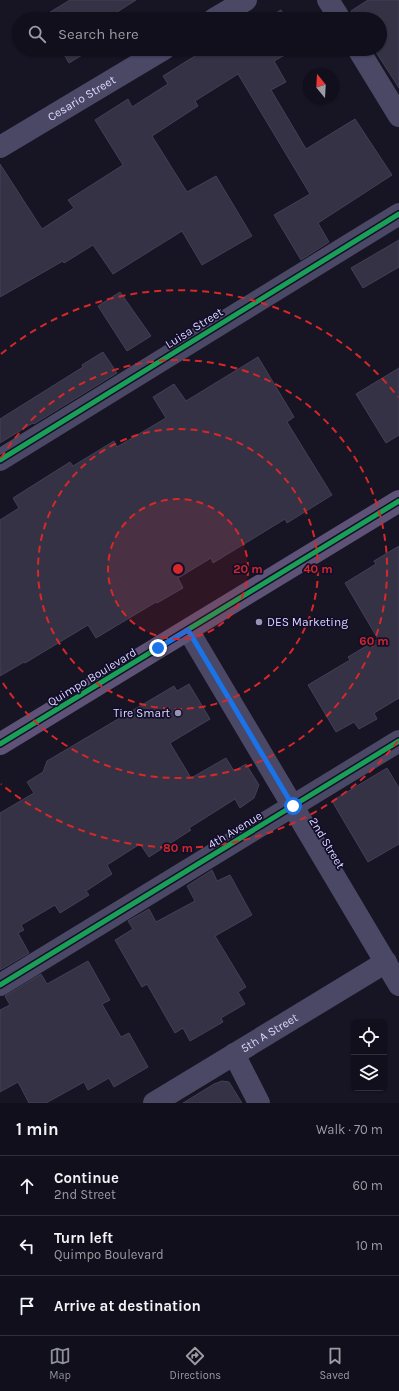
<!DOCTYPE html>
<meta charset="utf-8">
<style>
:root{--surface:#110f1b;--page:#1a1824;--text:#f1f3f6;--muted:#9c9ca3;--line:#302f3a;--accent:#8c9099}
body{margin:0;font-family:Karla,sans-serif;background:var(--page);color:var(--text)}
.controls{position:absolute;right:12px;bottom:12px;display:grid;overflow:hidden;border-radius:6px;box-shadow:0 1px 3px #0004}
.controls button{width:36px;height:36px;display:grid;place-items:center;padding:0;border:0;border-bottom:1px solid var(--line);background:var(--surface);color:var(--text);font:20px sans-serif}
.compass{position:absolute;left:303px;top:68px;width:36px;height:36px;border-radius:50%;background:var(--surface);box-shadow:0 1px 3px #0004;rotate:342deg}
.stop{position:absolute;width:12px;height:12px;margin:-9px;border:3px solid #1a73e8;border-radius:50%;background:#fff}
.stop.end{background:#1a73e8;border-color:#fff;box-shadow:0 1px 4px #0008}
.list{margin:0;padding:0;list-style:none}
h2{display:flex;justify-content:space-between;align-items:center;height:52px;margin:0;padding:0 16px;font-size:17px}
h2 small{font-size:13px;font-weight:400;color:var(--muted)}
.list li{display:grid;grid-template-columns:26px 1fr auto;gap:12px;align-items:center;box-sizing:border-box;height:60px;padding:0 16px;border-top:1px solid var(--line)}
.list b{display:block;font-size:15px;white-space:nowrap}
.list p{margin:0;font-size:13px;white-space:nowrap;color:var(--muted)}
.list em{font-size:13px;font-style:normal;color:var(--muted)}
.icon{flex:none;width:22px;height:22px;fill:none;stroke:currentColor;stroke-width:2;stroke-linecap:round;stroke-linejoin:round}
.map{position:relative;flex:none;width:399px;height:1103px;overflow:hidden}
.search{position:absolute;background:var(--surface);box-shadow:0 1px 3px #0004;left:12px;right:12px;top:12px;height:44px;display:flex;align-items:center;gap:10px;box-sizing:border-box;padding:0 14px;border-radius:22px;color:var(--muted);font-size:15px}
.sheet{height:232px;background:var(--surface)}
nav{display:flex;justify-content:space-around;align-items:center;box-sizing:border-box;height:56px;border-top:1px solid var(--line);background:var(--surface);font-size:11px;color:var(--muted)}
nav a{display:grid;justify-items:center;gap:2px}
nav .on{color:var(--accent)}
.map>svg:first-child{display:block}
</style>
<div class="map">
<svg width="399" height="1103" viewBox="0 0 399 1103">
<rect width="100%" height="100%" fill="#171424"/>
<g fill="#363246" stroke="#433f58">
<polygon points="70,0 136,0 114,14 117,19 43,19 42,17"/>
<polygon points="368,0 399,0 399,88 374,49 380,49 380,19 356,19 351,11"/>
<polygon points="281,10 286,19 265,19"/>
<polygon points="61,49 92,49 69,63"/>
<polygon points="206,49 296,49 274,61 286,82 271,90 306,149 355,119 392,175 318,223 329,242 301,260 274,215 310,194 238,74 195,101 198,106 152,136 187,192 216,176 252,236 202,265 182,231 113,274 93,245 64,263 63,261 0,297 0,164 42,229 74,208 68,200 123,165 95,120 128,99 132,107 168,84 163,76"/>
<polygon points="399,240 399,267 363,288 351,268"/>
<polygon points="120,292 151,336 127,351 98,306"/>
<polygon points="103,352 117,373 34,424 33,423 0,443 0,419 83,367 82,365"/>
<polygon points="258,357 294,417 287,422 332,495 287,523 285,519 213,563 211,558 178,578 183,588 157,603 156,602 96,638 88,625 25,663 24,662 0,676 0,520 19,508 13,498 70,462 73,466 114,441 117,447 166,418 153,397 174,384 186,401"/>
<polygon points="399,368 399,435 386,443 356,394"/>
<polygon points="399,546 399,698 374,713 377,719 359,729 354,722 336,732 308,685 350,660 348,657 378,639 345,583 376,564 374,561"/>
<polygon points="189,684 210,719 170,743 191,778 226,758 234,771 246,764 259,785 254,798 240,808 235,799 189,828 191,830 149,857 140,844 107,865 112,874 86,891 89,895 60,913 55,905 21,925 24,930 18,933 29,953 0,970 0,813 34,793 27,782 43,772 47,761 174,686 177,691"/>
<polygon points="387,768 399,788 399,844 368,862 332,801"/>
<polygon points="212,870 217,881 230,875 252,915 215,936 246,987 238,992 245,1004 221,1018 223,1022 190,1041 183,1028 175,1033 147,984 142,987 115,940 133,929 128,921 149,909 156,922 195,901 187,886"/>
<polygon points="88,961 110,1000 102,1004 121,1037 129,1033 148,1067 114,1087 109,1078 88,1090 84,1082 46,1103 29,1103 18,1082 0,1092 0,1010 10,1005 5,996 41,974 47,984"/>
<polygon points="222,1081 229,1082 242,1103 183,1103 214,1084"/>
</g>
<g fill="none" stroke-linecap="round" stroke-linejoin="round">
<g stroke="#4a4865" stroke-width="22">
<polyline points="328,0 340,19"/>
<polyline points="214,19 246,0"/>
<polyline points="358,49 399,116"/>
<path id="s1" d="M0 147 164 49"/>
<polyline points="0,460 399,214"/>
<polyline points="188,630 399,985"/>
<polyline points="0,985 399,741"/>
<polyline points="234,1054 259,1103"/>
<path id="s2" d="M154 1103 386 962"/>
</g>
<polyline stroke="#5e5376" stroke-width="22" points="0,744 399,501"/>
<defs>
<g id="cycleway">
<polyline points="0,460 399,214"/>
<polyline points="0,744 399,501"/>
<polyline points="0,985 399,741"/>
</g>
</defs>
<use href="#cycleway" stroke="#130e2a" stroke-width="8"/>
<use href="#cycleway" stroke="#1a9f57" stroke-width="5"/>
</g>
<g fill="none" stroke-linecap="round" stroke-linejoin="round">
<polyline stroke="#1a73e8" stroke-width="5" points="158,648 188,630 293,806"/>
</g>
<circle cx="178" cy="569" r="70" fill="#d62828" fill-opacity=".12"/>
<g fill="none" stroke="#d62828" stroke-width="2" stroke-dasharray="7 5">
<circle cx="178" cy="569" r="70"/>
<circle cx="178" cy="569" r="140"/>
<path d="M1 458A209 209 0 1 1 1 680"/>
<path d="M398 741A279 279 0 0 1 1 784M1 354A279 279 0 0 1 398 397"/>
</g>
<g fill="#9793b2" stroke="#130e2a" stroke-width="1.5">
<circle cx="259" cy="622" r="4"/>
<circle cx="178" cy="713" r="4"/>
</g>
<g text-anchor="middle" stroke-width="3.5" stroke-linejoin="round" paint-order="stroke">
<g font-size="12" fill="#dcd7ff" stroke="#130e2a">
<text dy="4" stroke="none"><textPath href="#s1" startOffset="95">Cesario Street</textPath></text>
<text transform="translate(194 328) rotate(-32)" y="4">Luisa Street</text>
<text transform="translate(92 677) rotate(-31)" y="4">Quimpo Boulevard</text>
<text transform="translate(235 830) rotate(-31)" y="4">4th Avenue</text>
<text transform="translate(327 843) rotate(59)" y="4">2nd Street</text>
<text dy="4" stroke="none"><textPath href="#s2" startOffset="135">5th A Street</textPath></text>
</g>
<g font-size="12" fill="#dcd7ff" stroke="#130e2a" text-anchor="start">
<text x="267" y="626">DES Marketing</text>
<text x="170" y="717" text-anchor="end">Tire Smart</text>
</g>
</g>
<circle cx="178" cy="569" r="6" fill="#d62828" stroke="#130e2a" stroke-width="2"/>
<g font-size="12" text-anchor="middle" font-weight="bold" fill="#d62828" stroke="#130e2a" stroke-width="3.5" stroke-linejoin="round" paint-order="stroke">
<text x="248" y="573">20 m</text>
<text x="318" y="573">40 m</text>
<text x="374" y="645">60 m</text>
<text x="178" y="852">80 m</text>
</g>
</svg>
<div class="controls">
<button><svg class="icon" aria-label="locate" viewBox="0 0 24 24"><circle cx="12" cy="12" r="6"/><path d="M12 2v4M12 18v4M2 12h4M18 12h4"/></svg></button>
<button><svg class="icon" aria-label="layers" viewBox="0 0 24 24"><path d="M12 4l9 5-9 5-9-5zM3 14l9 5 9-5"/></svg></button>
</div>
<svg class="compass" viewBox="-18 -18 36 36"><path d="M0-13l5 13h-10z" fill="#e53935"/><path d="M0 13l5-13h-10z" fill="#9c9ca3"/></svg>
<div class="stop" style="left:293px;top:806px"></div>
<div class="stop end" style="left:158px;top:648px"></div>
<div class="search"><svg class="icon" aria-label="search" viewBox="0 0 24 24"><circle cx="10" cy="10" r="6"/><path d="M15 15l6 6"/></svg>Search here</div>
</div>
<section class="sheet">
<h2>1 min<small>Walk · 70 m</small></h2>
<ul class="list">
<li><svg class="icon" aria-label="ahead" viewBox="0 0 24 24"><path d="M12 20V5M6 11l6-6 6 6"/></svg><div><b>Continue</b><p>2nd Street</p></div><em>60 m</em></li>
<li><svg class="icon" aria-label="left" viewBox="0 0 24 24"><path d="M17 20v-9H6M10 6l-5 5 5 5"/></svg><div><b>Turn left</b><p>Quimpo Boulevard</p></div><em>10 m</em></li>
<li><svg class="icon" aria-label="arrive" viewBox="0 0 24 24"><path d="M6 21V4h12l-3 4 3 4H6"/></svg><div><b>Arrive at destination</b></div></li>
</ul>
</section>
<nav>
<a class="on"><svg class="icon" aria-label="map" viewBox="0 0 24 24"><path d="M3 6l6-2 6 2 6-2v14l-6 2-6-2-6 2zM9 4v14M15 6v14"/></svg>Map</a>
<a><svg class="icon" aria-label="directions" viewBox="0 0 24 24"><path d="M12 3l9 9-9 9-9-9zM9 14v-3h6M13 9l2 2-2 2"/></svg>Directions</a>
<a><svg class="icon" aria-label="saved" viewBox="0 0 24 24"><path d="M7 4h10v16l-5-4-5 4z"/></svg>Saved</a>
</nav>
